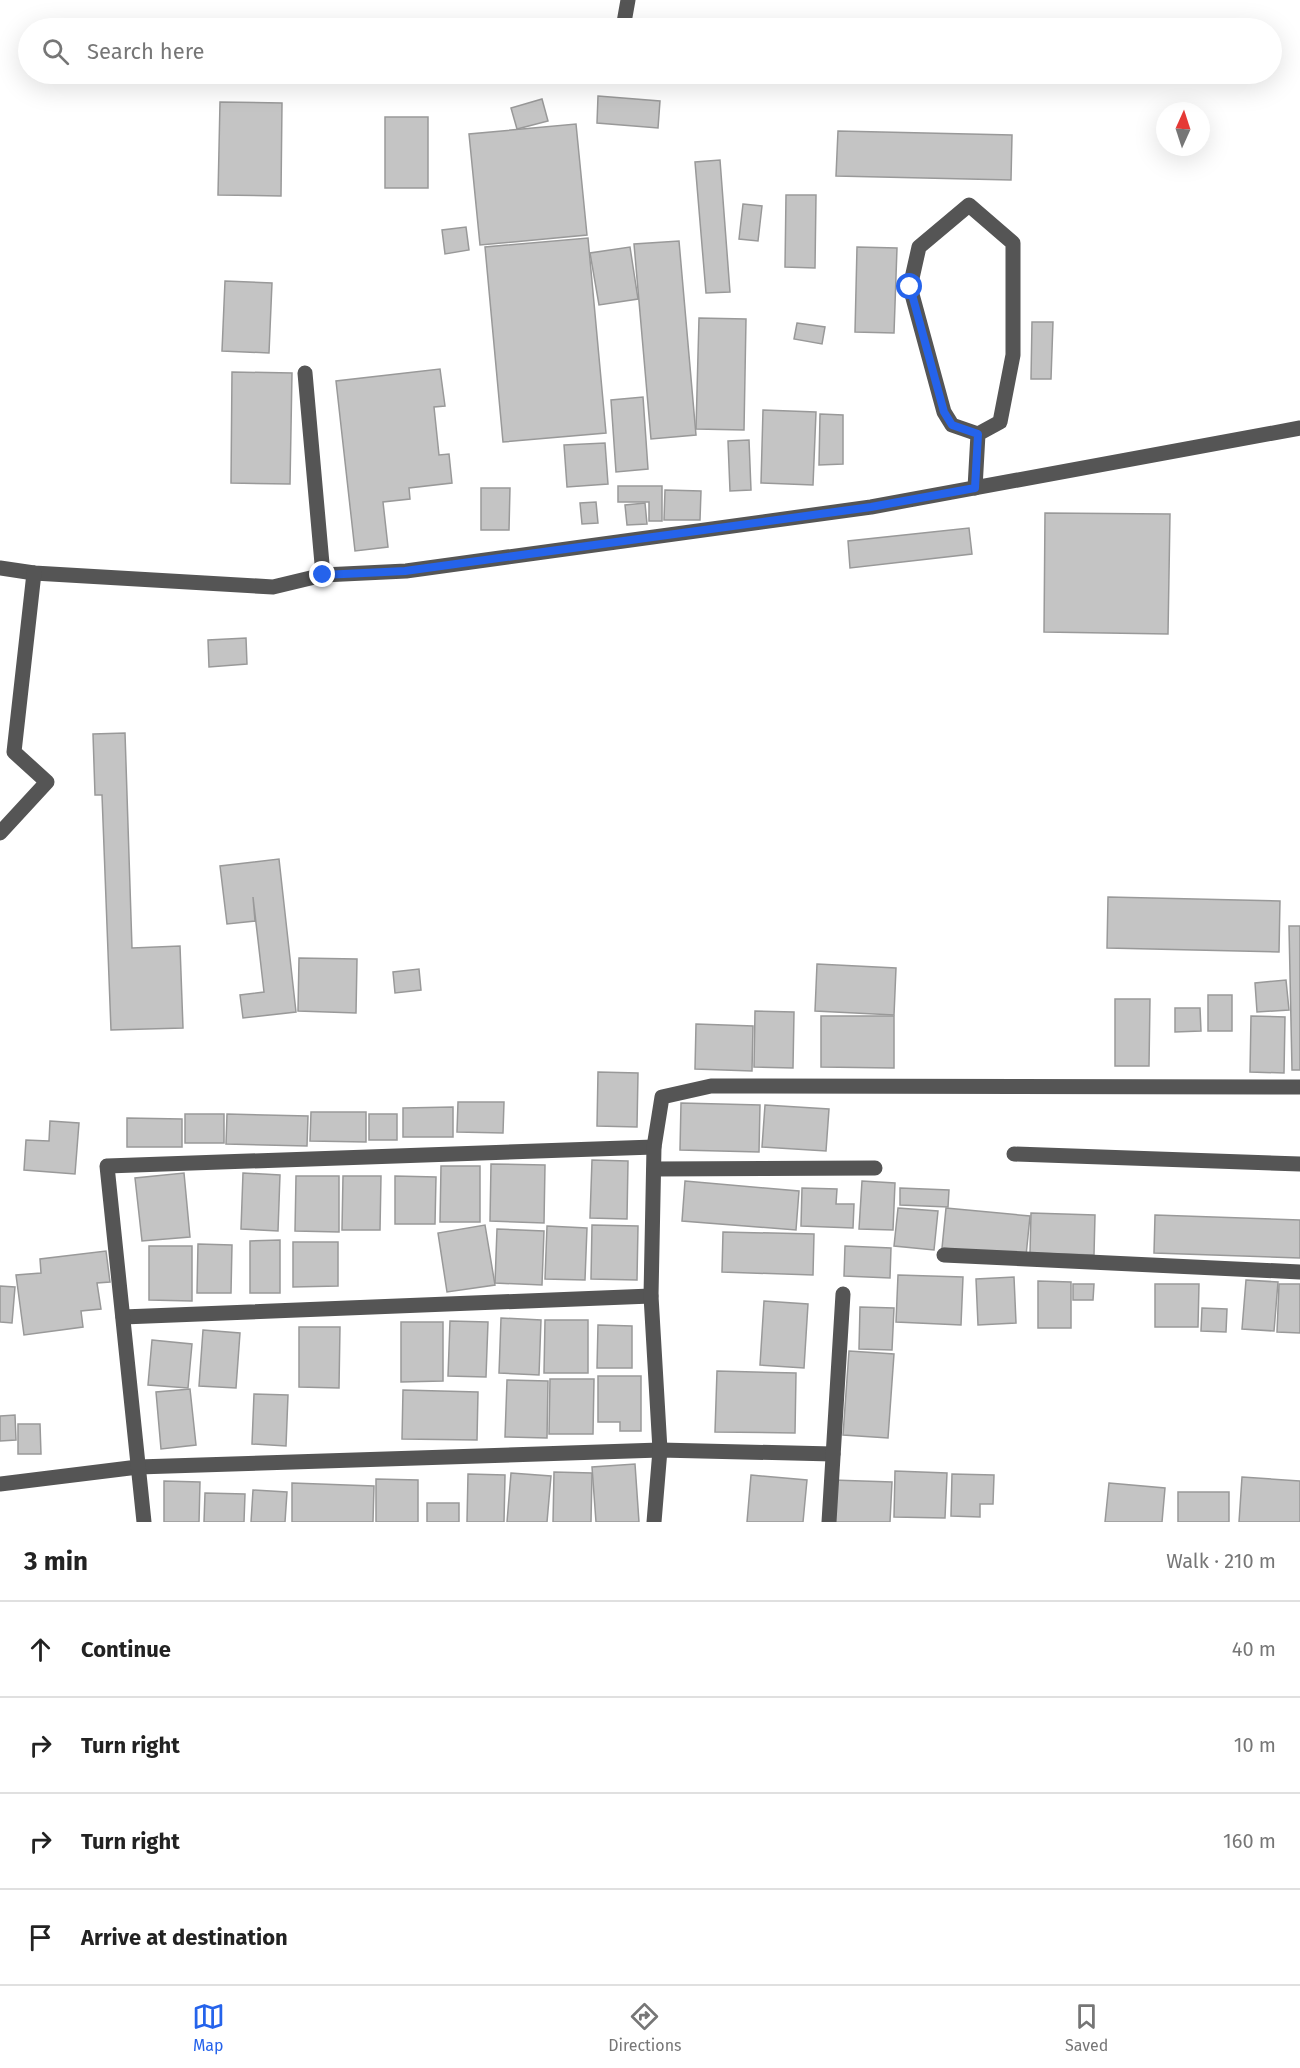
<!DOCTYPE html>
<meta charset="utf-8">
<style>
:root{--surface:#fff;--page:#f2f2f2;--text:#222;--muted:#767676;--line:#e0e0e0;--accent:#2563eb}
body{margin:0;font-family:"Fira Sans",sans-serif;background:var(--page);color:var(--text)}
.compass{position:absolute;left:1156px;top:102px;width:54px;height:54px;border-radius:50%;background:var(--surface);box-shadow:0 6px 24px #0002;rotate:3deg}
.stop{position:absolute;width:18px;height:18px;margin:-14px;border:4px solid #2563eb;border-radius:50%;background:#fff}
.stop.end{background:#2563eb;border-color:#fff;box-shadow:0 2px 6px #0008}
.list{margin:0;padding:0;list-style:none}
h2{display:flex;justify-content:space-between;align-items:center;height:78px;margin:0;padding:0 24px;font-size:26px}
h2 small{font-size:20px;font-weight:400;color:var(--muted)}
.list li{display:grid;grid-template-columns:39px 1fr auto;gap:18px;align-items:center;box-sizing:border-box;height:96px;padding:0 24px;border-top:2px solid var(--line)}
.list b{display:block;font-size:22px;white-space:nowrap}
.list em{font-size:20px;font-style:normal;color:var(--muted)}
.icon{flex:none;width:33px;height:33px;fill:none;stroke:currentColor;stroke-width:2;stroke-linecap:round;stroke-linejoin:round}
.map{position:relative;flex:none;width:1300px;height:1522px;overflow:hidden}
.search{position:absolute;background:var(--surface);box-shadow:0 6px 24px #0002;left:18px;right:18px;top:18px;height:66px;display:flex;align-items:center;gap:15px;box-sizing:border-box;padding:0 21px;border-radius:33px;color:var(--muted);font-size:22px}
.sheet{height:462px;background:var(--surface)}
nav{display:flex;justify-content:space-around;align-items:center;box-sizing:border-box;height:84px;border-top:2px solid var(--line);background:var(--surface);font-size:16px;color:var(--muted)}
nav a{display:grid;justify-items:center;gap:3px}
nav .on{color:var(--accent)}
.map>svg:first-child{display:block}
</style>
<div class="map">
<svg width="1300" height="1522" viewBox="0 0 1300 1522">
<rect width="100%" height="100%" fill="#fff"/>
<g fill="#c4c4c4" stroke="#999" stroke-width="1.5">
<polygon points="598,96 660,101 658,128 597,123"/>
<polygon points="542,99 548,121 517,129 511,108"/>
<polygon points="220,102 282,103 281,196 218,195"/>
<rect x="385" y="117" width="43" height="71"/>
<polygon points="576,124 587,235 480,245 469,134"/>
<polygon points="838,131 1012,135 1011,180 836,176"/>
<polygon points="720,160 730,292 706,293 695,162"/>
<polygon points="786,195 816,195 815,268 785,267"/>
<polygon points="743,204 762,206 758,241 739,239"/>
<polygon points="466,227 469,250 445,254 442,230"/>
<polygon points="588,238 606,433 503,442 485,247"/>
<polygon points="679,241 696,435 651,439 634,244"/>
<polygon points="630,247 638,299 599,305 590,253"/>
<polygon points="857,247 897,248 894,333 855,332"/>
<polygon points="225,281 272,283 269,353 222,351"/>
<polygon points="699,318 746,319 744,430 696,429"/>
<polygon points="1032,322 1053,322 1051,379 1031,379"/>
<polygon points="797,323 825,327 822,344 794,339"/>
<polygon points="440,369 445,406 434,407 439,455 449,454 452,483 409,488 410,499 383,502 388,547 355,551 336,381"/>
<polygon points="232,372 292,373 290,484 231,483"/>
<polygon points="643,397 648,469 616,472 611,400"/>
<polygon points="763,410 816,412 813,485 761,483"/>
<polygon points="820,414 843,415 843,464 819,465"/>
<polygon points="749,440 751,490 730,491 728,441"/>
<polygon points="605,443 608,484 567,487 564,445"/>
<polygon points="618,486 662,486 662,521 649,521 649,502 618,502"/>
<polygon points="481,488 510,488 509,530 481,530"/>
<polygon points="665,490 701,491 700,520 664,520"/>
<polygon points="596,502 598,523 582,524 580,503"/>
<polygon points="645,503 647,524 627,525 625,505"/>
<polygon points="1045,513 1170,514 1168,634 1044,632"/>
<polygon points="969,528 972,554 850,568 848,541"/>
<polygon points="246,638 247,664 209,667 208,640"/>
<polygon points="125,733 132,948 180,946 183,1028 111,1030 102,795 95,795 93,734"/>
<polygon points="279,859 296,1012 243,1018 240,995 264,992 253,897 255,921 227,924 220,866"/>
<polygon points="1108,897 1280,901 1279,952 1107,948"/>
<polygon points="1289,926 1300,926 1300,1070 1292,1070"/>
<polygon points="299,958 357,959 356,1013 298,1011"/>
<polygon points="817,964 896,968 894,1015 815,1011"/>
<polygon points="419,969 421,990 395,993 393,972"/>
<polygon points="1286,980 1289,1010 1257,1012 1255,983"/>
<rect x="1208" y="995" width="24" height="36"/>
<polygon points="1115,999 1150,999 1149,1066 1115,1066"/>
<polygon points="1175,1008 1200,1008 1201,1031 1175,1032"/>
<polygon points="755,1011 794,1012 793,1068 754,1067"/>
<polygon points="821,1016 894,1016 894,1068 821,1067"/>
<polygon points="1251,1016 1285,1017 1284,1073 1250,1072"/>
<polygon points="696,1024 753,1026 752,1071 695,1069"/>
<polygon points="598,1072 638,1073 637,1127 597,1126"/>
<polygon points="458,1102 504,1102 503,1133 457,1132"/>
<polygon points="681,1103 760,1105 759,1152 680,1150"/>
<polygon points="765,1105 829,1109 826,1151 762,1147"/>
<polygon points="453,1107 453,1137 403,1137 403,1108"/>
<polygon points="311,1112 366,1112 366,1142 310,1141"/>
<rect x="185" y="1114" width="39" height="29"/>
<polygon points="227,1114 308,1116 307,1146 226,1144"/>
<rect x="369" y="1114" width="28" height="26"/>
<polygon points="127,1118 182,1119 182,1147 127,1147"/>
<polygon points="50,1121 79,1123 75,1174 24,1170 26,1140 49,1141"/>
<polygon points="592,1160 628,1161 627,1219 590,1218"/>
<polygon points="491,1164 545,1165 544,1223 490,1221"/>
<polygon points="441,1166 480,1166 480,1222 440,1222"/>
<polygon points="184,1173 190,1237 142,1241 135,1178"/>
<polygon points="243,1173 280,1175 278,1231 241,1229"/>
<polygon points="296,1176 339,1176 339,1232 295,1231"/>
<polygon points="343,1176 381,1176 380,1230 342,1230"/>
<polygon points="395,1176 436,1177 435,1224 395,1224"/>
<polygon points="685,1181 799,1191 796,1230 682,1221"/>
<polygon points="862,1181 895,1183 893,1230 859,1229"/>
<polygon points="802,1188 837,1189 836,1204 854,1204 853,1228 801,1226"/>
<polygon points="900,1188 949,1190 948,1207 900,1205"/>
<polygon points="898,1208 938,1211 934,1250 894,1246"/>
<polygon points="946,1208 1030,1216 1026,1256 942,1248"/>
<polygon points="1031,1213 1095,1215 1094,1255 1030,1253"/>
<polygon points="1155,1215 1300,1220 1300,1258 1154,1253"/>
<polygon points="485,1225 495,1285 447,1292 438,1233"/>
<polygon points="592,1225 638,1226 637,1280 591,1279"/>
<polygon points="547,1226 587,1228 585,1280 545,1279"/>
<polygon points="497,1229 544,1231 542,1285 495,1283"/>
<polygon points="723,1232 814,1234 813,1275 722,1272"/>
<polygon points="280,1240 280,1293 250,1293 250,1241"/>
<polygon points="293,1242 338,1242 338,1286 293,1287"/>
<polygon points="198,1244 232,1245 231,1293 197,1293"/>
<polygon points="149,1246 192,1246 192,1301 149,1300"/>
<polygon points="845,1246 891,1248 890,1278 844,1276"/>
<polygon points="106,1251 110,1282 97,1283 101,1309 81,1311 83,1327 24,1335 16,1275 41,1273 40,1259"/>
<polygon points="898,1275 963,1277 961,1325 896,1322"/>
<polygon points="1014,1277 1016,1323 978,1325 976,1279"/>
<polygon points="1246,1280 1278,1282 1274,1331 1242,1329"/>
<polygon points="1038,1281 1071,1282 1071,1328 1038,1328"/>
<polygon points="1073,1284 1094,1284 1093,1300 1073,1300"/>
<polygon points="1155,1284 1199,1284 1198,1327 1155,1327"/>
<polygon points="1279,1284 1300,1284 1300,1333 1277,1332"/>
<polygon points="0,1286 15,1287 12,1323 0,1322"/>
<polygon points="764,1301 808,1304 804,1368 760,1365"/>
<polygon points="860,1307 894,1308 892,1350 859,1349"/>
<polygon points="1202,1308 1227,1309 1226,1332 1201,1331"/>
<polygon points="501,1318 541,1320 539,1375 499,1373"/>
<polygon points="545,1320 588,1320 588,1373 544,1373"/>
<polygon points="450,1321 488,1322 486,1377 448,1376"/>
<polygon points="401,1322 443,1322 443,1381 401,1382"/>
<polygon points="598,1325 632,1326 632,1368 597,1368"/>
<polygon points="299,1327 340,1327 339,1388 299,1387"/>
<polygon points="203,1330 240,1333 236,1388 199,1386"/>
<polygon points="152,1340 192,1344 188,1388 148,1385"/>
<polygon points="849,1351 894,1354 888,1438 843,1435"/>
<polygon points="717,1371 796,1373 795,1433 715,1432"/>
<polygon points="598,1376 641,1376 641,1431 620,1431 620,1422 598,1422"/>
<polygon points="550,1379 594,1379 593,1434 549,1434"/>
<polygon points="507,1380 548,1381 547,1438 505,1437"/>
<polygon points="190,1389 196,1445 161,1449 156,1392"/>
<polygon points="403,1390 478,1392 477,1440 402,1439"/>
<polygon points="254,1394 288,1395 286,1446 252,1444"/>
<polygon points="15,1415 16,1440 0,1441 0,1416"/>
<polygon points="18,1424 40,1424 41,1454 18,1454"/>
<polygon points="635,1464 639,1522 596,1522 592,1467"/>
<polygon points="895,1471 947,1473 945,1518 894,1517"/>
<polygon points="554,1472 592,1473 591,1522 553,1522"/>
<polygon points="511,1473 551,1476 547,1522 507,1522"/>
<polygon points="468,1474 505,1475 504,1522 467,1522"/>
<polygon points="952,1474 994,1475 993,1504 980,1504 980,1517 951,1516"/>
<polygon points="751,1475 807,1480 803,1522 747,1522"/>
<polygon points="1242,1477 1300,1481 1300,1522 1239,1522"/>
<polygon points="376,1479 418,1480 418,1522 376,1522"/>
<polygon points="832,1480 892,1482 890,1522 830,1522"/>
<polygon points="164,1481 200,1482 199,1522 164,1522"/>
<polygon points="292,1483 374,1486 373,1522 292,1522"/>
<polygon points="1109,1483 1165,1488 1162,1522 1105,1522"/>
<polygon points="253,1490 287,1492 285,1522 251,1522"/>
<rect x="1178" y="1492" width="51" height="30"/>
<polygon points="205,1493 245,1494 244,1522 204,1522"/>
<rect x="427" y="1503" width="32" height="19"/>
</g>
<g fill="none" stroke-linecap="round" stroke-linejoin="round">
<g stroke="#555" stroke-width="15">
<polyline points="623,28 628,0"/>
<polyline points="305,373 323,575"/>
<polyline points="975,488 978,434 952,425 944,412 910,287 919,247 969,205 1013,243 1013,355 1000,422 978,434"/>
<polyline points="0,568 34,573 273,587 323,575 406,571 871,507 1300,428"/>
<polyline points="0,833 47,782 14,752 34,573"/>
<polyline points="1014,1154 1300,1164"/>
<polyline points="654,1169 875,1168"/>
<polyline points="944,1255 1300,1272"/>
<polyline points="123,1317 651,1296"/>
<polyline points="0,1484 138,1467 660,1450 833,1454"/>
<polyline points="144,1522 107,1166 654,1147"/>
<polyline points="654,1522 660,1450 651,1296 654,1147 662,1097 711,1086 1300,1087"/>
<polyline points="829,1522 843,1294"/>
</g>
</g>
<g fill="none" stroke-linecap="round" stroke-linejoin="round">
<polyline stroke="#2563eb" stroke-width="8" points="323,575 405,571 871,507 975,488 978,434 952,425 944,412 910,287"/>
</g>
</svg>
<svg class="compass" viewBox="-18 -18 36 36"><path d="M0-13l5 13h-10z" fill="#e53935"/><path d="M0 13l5-13h-10z" fill="#767676"/></svg>
<div class="stop" style="left:910px;top:287px"></div>
<div class="stop end" style="left:323px;top:575px"></div>
<div class="search"><svg class="icon" aria-label="search" viewBox="0 0 24 24"><circle cx="10" cy="10" r="6"/><path d="M15 15l6 6"/></svg>Search here</div>
</div>
<section class="sheet">
<h2>3 min<small>Walk · 210 m</small></h2>
<ul class="list">
<li><svg class="icon" aria-label="ahead" viewBox="0 0 24 24"><path d="M12 20V5M6 11l6-6 6 6"/></svg><div><b>Continue</b></div><em>40 m</em></li>
<li><svg class="icon" aria-label="right" viewBox="0 0 24 24"><path d="M7 20v-9h11M14 6l5 5-5 5"/></svg><div><b>Turn right</b></div><em>10 m</em></li>
<li><svg class="icon" aria-label="right" viewBox="0 0 24 24"><path d="M7 20v-9h11M14 6l5 5-5 5"/></svg><div><b>Turn right</b></div><em>160 m</em></li>
<li><svg class="icon" aria-label="arrive" viewBox="0 0 24 24"><path d="M6 21V4h12l-3 4 3 4H6"/></svg><div><b>Arrive at destination</b></div></li>
</ul>
</section>
<nav>
<a class="on"><svg class="icon" aria-label="map" viewBox="0 0 24 24"><path d="M3 6l6-2 6 2 6-2v14l-6 2-6-2-6 2zM9 4v14M15 6v14"/></svg>Map</a>
<a><svg class="icon" aria-label="directions" viewBox="0 0 24 24"><path d="M12 3l9 9-9 9-9-9zM9 14v-3h6M13 9l2 2-2 2"/></svg>Directions</a>
<a><svg class="icon" aria-label="saved" viewBox="0 0 24 24"><path d="M7 4h10v16l-5-4-5 4z"/></svg>Saved</a>
</nav>
